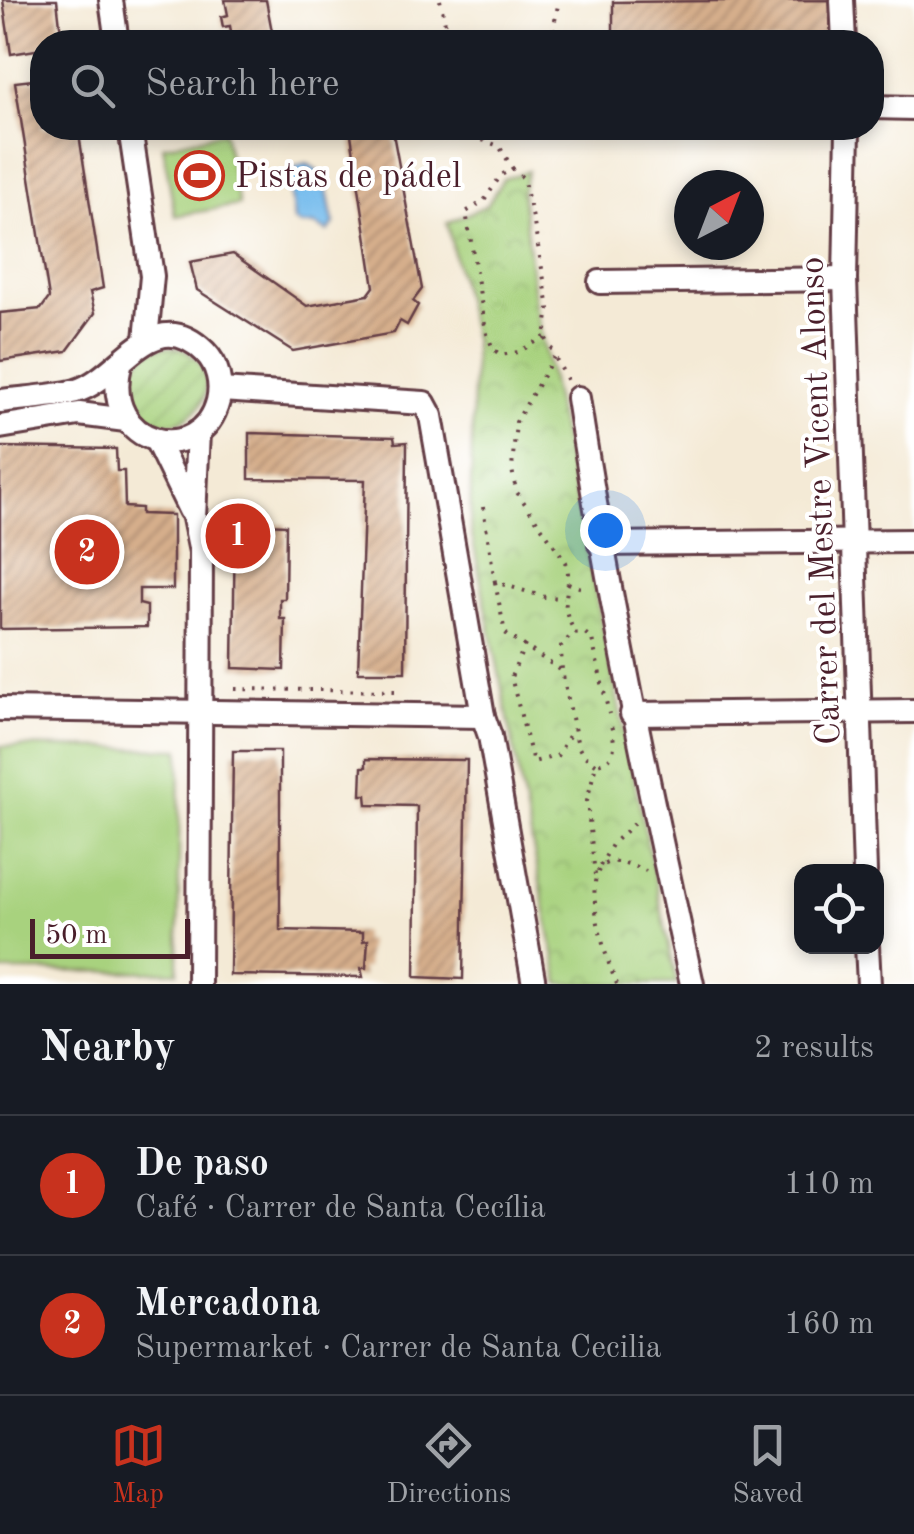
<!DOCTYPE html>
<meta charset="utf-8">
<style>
:root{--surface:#171b24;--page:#242831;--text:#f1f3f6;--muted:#9ea1a6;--line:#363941;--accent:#c8321e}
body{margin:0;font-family:"Old Standard TT",serif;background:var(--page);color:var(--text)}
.controls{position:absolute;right:30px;bottom:30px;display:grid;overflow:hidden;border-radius:20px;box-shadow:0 5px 15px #0003}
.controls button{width:90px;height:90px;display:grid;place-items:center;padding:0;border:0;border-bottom:2px solid var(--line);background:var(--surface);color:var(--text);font:50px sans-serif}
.compass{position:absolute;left:674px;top:170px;width:90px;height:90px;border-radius:50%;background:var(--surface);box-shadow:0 5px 15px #0003;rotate:42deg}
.scale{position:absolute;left:30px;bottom:25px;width:160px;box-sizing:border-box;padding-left:10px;border:5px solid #4a1f2b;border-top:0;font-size:28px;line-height:35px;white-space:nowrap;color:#4a1f2b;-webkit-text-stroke:8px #fff;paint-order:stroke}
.you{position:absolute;left:605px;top:530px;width:35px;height:35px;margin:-25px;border:8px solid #fff;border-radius:50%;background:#1a73e8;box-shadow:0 0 0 15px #1a73e833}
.badge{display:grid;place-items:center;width:65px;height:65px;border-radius:50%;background:var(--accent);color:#fff;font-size:32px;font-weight:700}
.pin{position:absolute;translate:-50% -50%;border:5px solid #fff;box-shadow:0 2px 10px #0006}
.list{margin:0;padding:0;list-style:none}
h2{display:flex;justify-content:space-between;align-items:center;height:130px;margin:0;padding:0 40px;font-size:42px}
h2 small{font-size:32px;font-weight:400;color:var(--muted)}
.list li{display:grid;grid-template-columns:65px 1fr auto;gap:30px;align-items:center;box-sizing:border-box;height:140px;padding:0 40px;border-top:2px solid var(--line)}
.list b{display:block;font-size:38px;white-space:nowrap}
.list p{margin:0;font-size:32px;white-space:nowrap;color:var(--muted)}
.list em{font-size:32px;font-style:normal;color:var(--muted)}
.icon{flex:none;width:55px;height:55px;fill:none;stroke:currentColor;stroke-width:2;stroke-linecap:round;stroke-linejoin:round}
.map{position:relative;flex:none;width:914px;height:984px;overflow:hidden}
.search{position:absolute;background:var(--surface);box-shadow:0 5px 15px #0003;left:30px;right:30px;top:30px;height:110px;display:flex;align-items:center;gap:25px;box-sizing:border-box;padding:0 35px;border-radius:40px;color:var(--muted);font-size:38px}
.sheet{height:410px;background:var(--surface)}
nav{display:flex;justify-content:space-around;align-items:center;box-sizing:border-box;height:140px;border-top:2px solid var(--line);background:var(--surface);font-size:28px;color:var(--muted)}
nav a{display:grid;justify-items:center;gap:5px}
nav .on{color:var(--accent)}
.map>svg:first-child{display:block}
</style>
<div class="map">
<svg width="914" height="984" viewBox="0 0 914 984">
<defs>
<pattern id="park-crowns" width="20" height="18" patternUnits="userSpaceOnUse" patternTransform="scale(2.5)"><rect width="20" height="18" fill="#a8d27e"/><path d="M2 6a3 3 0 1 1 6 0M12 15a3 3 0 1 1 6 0" fill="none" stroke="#92b46d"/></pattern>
<pattern id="garden-furrows" width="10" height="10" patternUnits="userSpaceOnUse" patternTransform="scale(2.5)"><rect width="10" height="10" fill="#a8d27e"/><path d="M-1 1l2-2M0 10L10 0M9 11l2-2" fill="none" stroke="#92b46d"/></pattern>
<pattern id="building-hatch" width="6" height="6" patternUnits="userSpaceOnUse" patternTransform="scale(2.5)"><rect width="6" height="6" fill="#d6af8c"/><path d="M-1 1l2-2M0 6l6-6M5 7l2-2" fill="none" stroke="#b08e73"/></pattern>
</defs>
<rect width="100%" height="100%" fill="#fff"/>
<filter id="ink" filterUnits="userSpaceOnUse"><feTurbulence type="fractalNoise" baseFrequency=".01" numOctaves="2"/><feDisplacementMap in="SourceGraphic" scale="20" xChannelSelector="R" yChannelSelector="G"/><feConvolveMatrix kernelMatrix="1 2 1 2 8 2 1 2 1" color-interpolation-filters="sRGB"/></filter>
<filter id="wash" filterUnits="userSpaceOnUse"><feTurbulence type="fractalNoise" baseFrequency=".0048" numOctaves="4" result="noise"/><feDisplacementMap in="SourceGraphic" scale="40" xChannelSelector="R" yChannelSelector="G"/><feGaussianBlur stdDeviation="2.25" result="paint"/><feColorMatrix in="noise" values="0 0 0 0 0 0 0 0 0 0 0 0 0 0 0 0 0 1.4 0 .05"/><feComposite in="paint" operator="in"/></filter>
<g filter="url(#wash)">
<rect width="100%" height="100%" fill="#f4ead6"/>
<g fill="#a8d27e" stroke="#797854" stroke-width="2.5">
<polygon points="224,132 239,205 175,216 163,146"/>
<polygon points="0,746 180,749 178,972 0,971"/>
</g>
<polygon fill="url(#park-crowns)" stroke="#797854" stroke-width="2.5" points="528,171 522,191 535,304 677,984 560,984 470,526 474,343 447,223 487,205 503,179"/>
<circle fill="url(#garden-furrows)" stroke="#797854" stroke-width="2.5" cx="168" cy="385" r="38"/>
<path fill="#76bced" stroke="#606e8c" stroke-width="2.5" d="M307 164C332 176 326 200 334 224L328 232 315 225H301L294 221 289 179 296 167Z"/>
<g id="blocks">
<g fill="url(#building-hatch)">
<polygon points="3,0 57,0 62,42 42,42 42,49 11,54"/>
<polygon points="225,0 266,0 274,42 233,42 230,26 223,27 221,17 228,15"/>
<polygon points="830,0 831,42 613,42 613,2"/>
<polygon points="42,79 42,128 78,128 103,288 90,292 95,313 67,351 0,361 0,313 41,309 49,298 15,82"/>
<polygon points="350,128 392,128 422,289 413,301 418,305 407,325 400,321 394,333 293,351 197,290 190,262 233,254 307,306 368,295 374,287"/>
<polygon points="249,433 394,437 395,443 407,442 405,672 358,672 365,480 249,479"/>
<polygon points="0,447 116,449 117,471 124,471 125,507 141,508 141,514 173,515 173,589 139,589 139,604 147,606 147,627 0,629"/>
<polygon points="235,523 286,525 285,599 280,599 280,619 285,619 284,670 233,668"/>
<polygon points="233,751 280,751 280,930 363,932 363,941 368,940 366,968 361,968 363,977 230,975"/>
<polygon points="366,759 467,760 463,979 415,977 417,806 367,805 366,795 361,795 362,767 366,767"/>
</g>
</g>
</g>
<g filter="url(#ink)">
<use href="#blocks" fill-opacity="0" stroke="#643d45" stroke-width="2.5"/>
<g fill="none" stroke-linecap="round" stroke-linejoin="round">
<defs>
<g id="street">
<polyline points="111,0 117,42"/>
<polyline points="842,0 844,42"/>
<polyline points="872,107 914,108"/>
<polyline points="130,128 152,276 146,340"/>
<polyline points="848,128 845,279 865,872"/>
<polyline points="600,282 845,279"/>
<polyline points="221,390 424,403 431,416 483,716 490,736 534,984"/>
<path d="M578 398C608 596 649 789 692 984"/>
<path d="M0 401C24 398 52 397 76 391 121 378 153 301 205 352 218 365 222 384 218 401 201 468 100 448 120 365"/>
<polyline points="0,427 79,414 126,420"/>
<polyline points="198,432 194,518 201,552 199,984"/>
<polyline points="156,440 190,510"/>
<polyline points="600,544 914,541"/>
<polyline points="0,709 483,716"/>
<polyline points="632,714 914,711"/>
<polyline points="867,946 869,984"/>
</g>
</defs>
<use href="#street" stroke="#643d45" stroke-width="28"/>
<g stroke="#643d45" stroke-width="4" stroke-dasharray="2.5 8" stroke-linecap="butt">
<polyline points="440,0 449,42"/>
<polyline points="551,41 559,0"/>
<polyline points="466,128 474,137 499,146 513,169"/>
<path d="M545 337 518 352 501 355 493 349 486 331 466 212 484 201 501 175 513 169 523 178 533 218 549 308 545 337 555 355 516 422 512 469 516 491 566 562C574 591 555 602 576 633"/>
<polyline points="556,359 568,381"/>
<polyline points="483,507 495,582 545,597 564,598"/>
<polyline points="495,582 505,633 562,671"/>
<polyline points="568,583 587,590"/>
<polyline points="525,645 511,677 533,762 557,756 573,729"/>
<polyline points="235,689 395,691"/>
<polyline points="596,764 583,755 578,746 562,671 561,647 572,634 585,633 592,639 609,714"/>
<polyline points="600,866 613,843 634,823"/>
<path d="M595 875 587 801 596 764C620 761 614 741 611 724"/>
<path d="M617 984C607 964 578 873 607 863 619 859 635 866 646 871"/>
</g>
<use href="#street" stroke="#fff" stroke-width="22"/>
</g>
</g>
<defs>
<symbol id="stadium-ring" viewBox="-11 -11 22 22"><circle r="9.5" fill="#fff" stroke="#c8321e" stroke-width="1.5"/><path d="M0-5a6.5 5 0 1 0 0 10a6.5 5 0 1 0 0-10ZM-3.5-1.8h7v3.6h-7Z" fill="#c8321e"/></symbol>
</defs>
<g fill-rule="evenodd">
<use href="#stadium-ring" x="172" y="148" width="55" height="55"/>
</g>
<g text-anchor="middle" stroke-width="8" stroke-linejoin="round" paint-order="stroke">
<g font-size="35" fill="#4a1f2b" stroke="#fff" text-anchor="start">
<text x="235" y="187">Pistas de pádel</text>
</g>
<g font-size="35" fill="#4a1f2b" stroke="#fff">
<text transform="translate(819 501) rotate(-92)" y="12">Carrer del Mestre Vicent Alonso</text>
</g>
</g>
</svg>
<div class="controls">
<button><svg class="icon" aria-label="locate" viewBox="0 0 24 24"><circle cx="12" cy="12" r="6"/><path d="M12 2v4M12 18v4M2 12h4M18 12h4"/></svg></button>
</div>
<svg class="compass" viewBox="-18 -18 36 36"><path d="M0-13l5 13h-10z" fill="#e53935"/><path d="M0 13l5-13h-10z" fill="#9ea1a6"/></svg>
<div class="scale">50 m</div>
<div class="you"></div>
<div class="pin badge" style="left:238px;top:536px">1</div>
<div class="pin badge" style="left:87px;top:552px">2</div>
<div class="search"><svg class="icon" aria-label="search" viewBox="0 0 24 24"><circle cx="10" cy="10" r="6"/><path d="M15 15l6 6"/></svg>Search here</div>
</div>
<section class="sheet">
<h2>Nearby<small>2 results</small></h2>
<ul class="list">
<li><span class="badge">1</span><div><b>De paso</b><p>Café · Carrer de Santa Cecília</p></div><em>110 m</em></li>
<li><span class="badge">2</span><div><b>Mercadona</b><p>Supermarket · Carrer de Santa Cecilia</p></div><em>160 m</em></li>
</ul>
</section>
<nav>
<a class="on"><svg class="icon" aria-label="map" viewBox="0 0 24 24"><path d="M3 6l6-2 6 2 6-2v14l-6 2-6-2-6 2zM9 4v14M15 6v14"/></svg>Map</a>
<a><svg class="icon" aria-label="directions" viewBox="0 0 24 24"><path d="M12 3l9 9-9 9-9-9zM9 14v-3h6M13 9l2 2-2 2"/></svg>Directions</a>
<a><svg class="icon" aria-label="saved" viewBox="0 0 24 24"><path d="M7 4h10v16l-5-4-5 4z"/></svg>Saved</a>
</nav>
